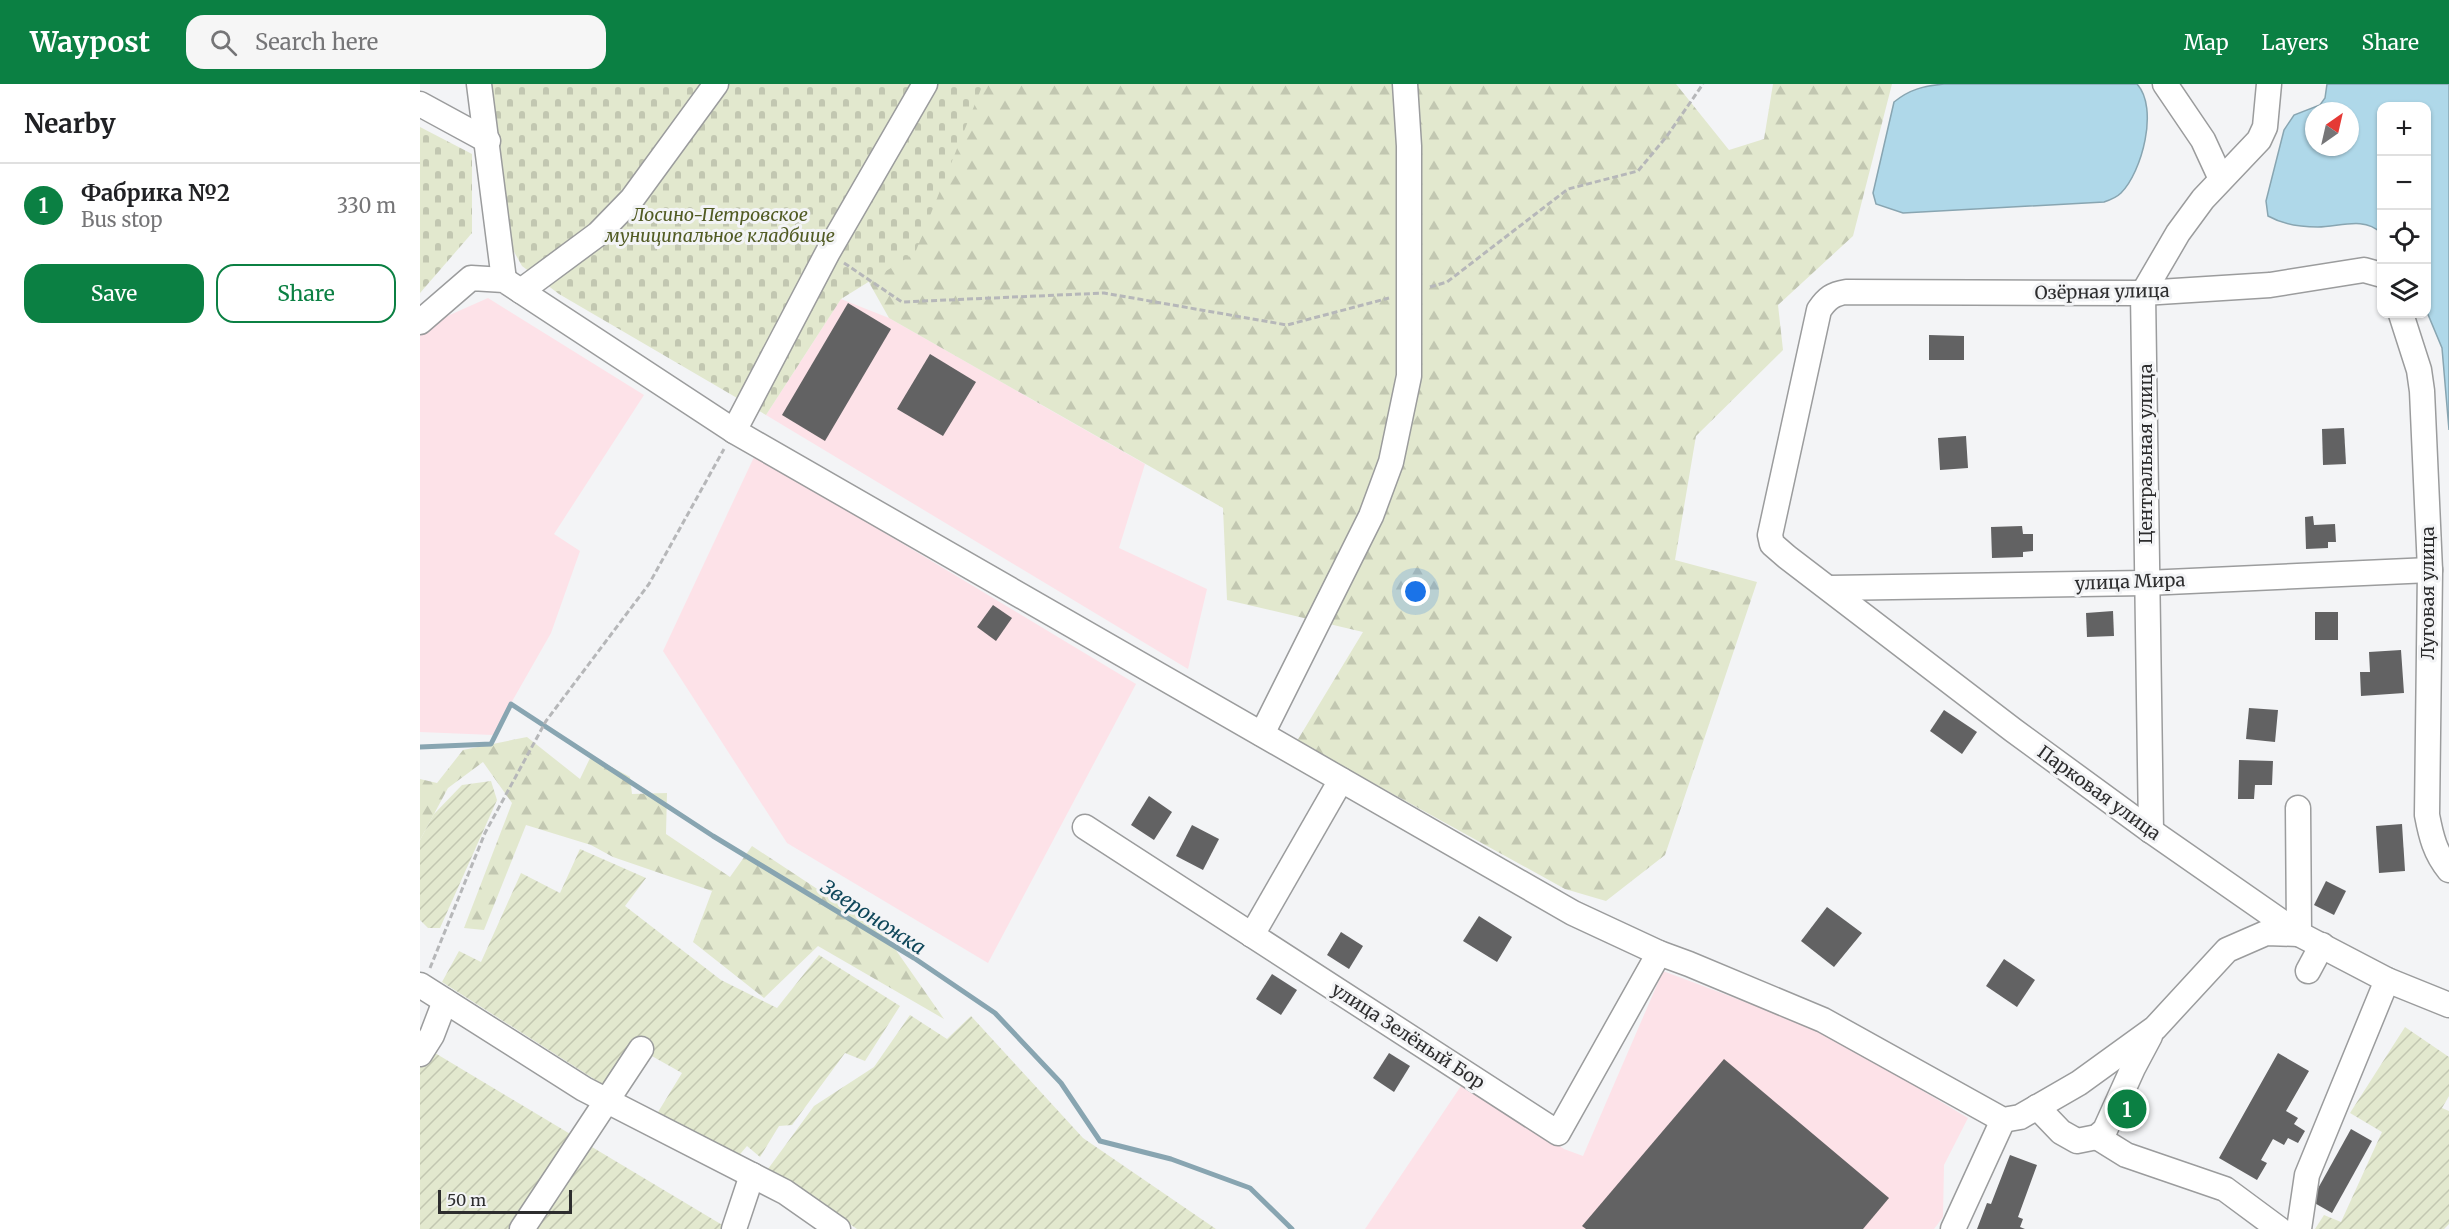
<!DOCTYPE html>
<meta charset="utf-8">
<style>
:root{--surface:#fff;--page:#f6f6f6;--text:#202124;--muted:#757577;--line:#e0e0e0;--accent:#0b8043}
body{margin:0;font-family:Merriweather,serif;background:var(--page);color:var(--text)}
.controls{position:absolute;right:18px;top:18px;display:grid;overflow:hidden;border-radius:12px;box-shadow:0 2px 4px #0004}
.controls button{width:54px;height:54px;display:grid;place-items:center;padding:0;border:0;border-bottom:2px solid var(--line);background:var(--surface);color:var(--text);font:30px sans-serif}
.compass{position:absolute;left:1885px;top:18px;width:54px;height:54px;border-radius:50%;background:var(--surface);box-shadow:0 2px 4px #0004;rotate:34deg}
.scale{position:absolute;left:18px;bottom:15px;width:134px;box-sizing:border-box;padding-left:6px;border:3px solid #2d2d2e;border-top:0;font-size:16px;line-height:21px;white-space:nowrap;color:#2d2d2e;-webkit-text-stroke:4px #f3f4f6;paint-order:stroke}
.you{position:absolute;left:996px;top:508px;width:21px;height:21px;margin:-15px;border:4px solid #fff;border-radius:50%;background:#1a73e8;box-shadow:0 0 0 9px #1a73e833}
.badge{display:grid;place-items:center;width:39px;height:39px;border-radius:50%;background:var(--accent);color:#fff;font-size:20px;font-weight:700}
.pin{position:absolute;translate:-50% -50%;border:3px solid #fff;box-shadow:0 2px 6px #0006}
.list{margin:0;padding:0;list-style:none}
h2{display:flex;justify-content:space-between;align-items:center;height:78px;margin:0;padding:0 24px;font-size:26px}
h2 small{font-size:20px;font-weight:400;color:var(--muted)}
.list li{display:grid;grid-template-columns:39px 1fr auto;gap:18px;align-items:center;box-sizing:border-box;height:84px;padding:0 24px;border-top:2px solid var(--line)}
.list b{display:block;font-size:22px;white-space:nowrap}
.list p{margin:0;font-size:20px;white-space:nowrap;color:var(--muted)}
.list em{font-size:20px;font-style:normal;color:var(--muted)}
.actions{display:flex;gap:12px;padding:18px 24px}
.actions a{flex:1;padding:14px 0;border:2px solid var(--accent);border-radius:18px;text-align:center;font-size:21px;color:var(--accent)}
.actions .main{background:var(--accent);color:#fff}
.icon{flex:none;width:33px;height:33px;fill:none;stroke:currentColor;stroke-width:2;stroke-linecap:round;stroke-linejoin:round}
.map{position:relative;flex:none;width:2029px;height:1145px;overflow:hidden}
header{display:flex;align-items:center;gap:36px;box-sizing:border-box;height:84px;padding:0 30px;background:var(--accent);color:#fff}
header strong{font-size:28px}
nav{display:flex;gap:33px;margin-inline-start:auto;font-size:21px}
.search{width:420px;height:54px;background:var(--page);display:flex;align-items:center;gap:15px;box-sizing:border-box;padding:0 21px;border-radius:18px;color:var(--muted);font-size:22px}
main{display:flex}
aside{flex:1;background:var(--surface)}
.map>svg:first-child{display:block}
</style>
<header>
<strong>Waypost</strong>
<div class="search"><svg class="icon" aria-label="search" viewBox="0 0 24 24"><circle cx="10" cy="10" r="6"/><path d="M15 15l6 6"/></svg>Search here</div>
<nav><a>Map</a><a>Layers</a><a>Share</a></nav>
</header>
<main>
<aside>
<h2>Nearby<small></small></h2>
<ul class="list">
<li><span class="badge">1</span><div><b>Фабрика №2</b><p>Bus stop</p></div><em>330 m</em></li>
</ul>
<div class="actions"><a class="main">Save</a><a>Share</a></div>
</aside>
<div class="map">
<svg width="2029" height="1145" viewBox="0 0 2029 1145">
<defs>
<pattern id="forest-firs" width="22" height="20" patternUnits="userSpaceOnUse" patternTransform="scale(1.5)"><rect width="22" height="20" fill="#e2e8ce"/><path d="M5 1l3.5 6h-7zM16 11l3.5 6h-7z" fill="#c2c7b1"/></pattern>
<pattern id="cemetery-stones" width="16" height="16" patternUnits="userSpaceOnUse" patternTransform="scale(1.5)"><rect width="16" height="16" fill="#e2e8ce"/><path d="M2 7V4a2 2 0 0 1 4 0v3zM10 15v-3a2 2 0 0 1 4 0v3z" fill="#c2c7b1"/></pattern>
<pattern id="garden-furrows" width="10" height="10" patternUnits="userSpaceOnUse" patternTransform="scale(1.5)"><rect width="10" height="10" fill="#e2e8ce"/><path d="M-1 1l2-2M0 10L10 0M9 11l2-2" fill="none" stroke="#c2c7b1"/></pattern>
</defs>
<rect width="100%" height="100%" fill="#f3f4f6"/>
<g fill="#fde2e8">
<polygon points="68,214 224,311 134,450 160,467 131,549 73,651 0,648 0,252 14,238"/>
<polygon points="421,215 469,234 725,380 699,464 787,505 768,585 346,331"/>
<polygon points="335,371 716,600 568,879 367,759 243,567"/>
<polygon points="1243,887 1405,948 1548,1034 1524,1081 1523,1133 1514,1145 945,1145 1043,999 1144,1065 1163,1072"/>
</g>
<g fill="url(#forest-firs)">
<polygon points="494,0 1256,0 1309,66 1344,55 1353,0 1472,0 1433,152 1358,221 1363,266 1276,352 1255,476 1337,498 1245,771 1186,817 1145,805 877,657 943,548 807,516 803,424 469,234 424,154"/>
<polygon points="107,653 160,695 171,672 210,693 212,710 247,709 246,750 310,793 332,762 464,849 524,935 398,862 344,914 273,858 292,807 193,773 171,761 106,741 64,846 44,844 92,719 63,678 28,704 0,756 0,695 17,699 43,666"/>
</g>
<g fill="url(#cemetery-stones)">
<polygon points="66,0 563,0 495,169 421,215 346,331 139,210 102,182 88,157"/>
<polygon points="0,43 52,70 52,149 0,209"/>
</g>
<g fill="url(#garden-furrows)">
<polygon points="71,697 77,716 20,844 8,844 0,836 0,756 14,730 42,701"/>
<polygon points="160,765 226,794 205,822 301,896 357,924 399,871 480,922 445,977 425,969 372,1041 359,1042 340,1073 327,1062 315,1076 235,1033 262,989 230,971 233,962 225,952 185,1002 22,898 39,867 61,878 101,789 140,809"/>
<polygon points="490,931 527,955 551,932 663,1054 796,1145 437,1145 348,1085 394,1022 454,983"/>
<polygon points="1985,943 2029,973 2029,1012 2022,1024 2029,1027 2029,1140 2024,1145 1895,1145 1904,1131 1921,1138 1962,1048 1930,1029"/>
<polygon points="0,960 309,1145 0,1145"/>
</g>
<g fill="#afd8e9" stroke="#88a5b1" stroke-width="1.5" fill-rule="evenodd">
<path d="M1524 0H1717C1739 24 1722 88 1701 109 1697 113 1690 116 1684 118L1483 129 1456 120 1453 109 1474 18C1490 5 1504 2 1524 0Z"/>
<path d="M1907 0H2029V346L2022 264 2007 228 2006 22H1962L1961 149C1944 132 1919 143 1898 143 1881 143 1864 141 1848 132L1846 117 1864 46 1874 31 1900 21 1905 14ZM1894 27H1930V63H1894Z"/>
</g>
<g fill="none" stroke-linecap="round" stroke-linejoin="round">
<polyline stroke="#88a5b1" stroke-width="5" points="0,663 71,660 91,620 293,752 494,874 575,929 641,999 680,1057 751,1075 830,1104 872,1145"/>
</g>
<g fill="#626263">
<polygon points="428,219 471,245 405,357 362,331"/>
<polygon points="1509,251 1544,252 1544,276 1509,276"/>
<polygon points="510,270 556,298 523,352 477,325"/>
<polygon points="1924,344 1926,380 1903,381 1902,345"/>
<polygon points="1546,352 1548,384 1520,386 1518,354"/>
<polygon points="1893,432 1894,441 1915,440 1916,458 1908,458 1908,464 1886,465 1885,433"/>
<polygon points="1602,442 1603,450 1613,450 1613,467 1603,468 1603,473 1572,474 1571,443"/>
<polygon points="573,521 592,534 576,557 557,543"/>
<polygon points="1693,527 1694,552 1667,553 1666,529"/>
<rect x="1895" y="528" width="23" height="28"/>
<polygon points="1981,566 1984,609 1941,612 1940,588 1950,588 1949,568"/>
<polygon points="1829,624 1858,626 1855,658 1826,655"/>
<polygon points="1524,626 1557,648 1542,670 1510,647"/>
<polygon points="1819,676 1853,677 1852,701 1835,701 1834,715 1818,715"/>
<polygon points="729,712 752,728 734,756 711,741"/>
<polygon points="1982,740 1985,787 1959,789 1956,742"/>
<polygon points="772,741 799,755 783,786 756,772"/>
<polygon points="1906,797 1926,807 1914,831 1894,821"/>
<polygon points="1407,823 1442,849 1414,883 1381,857"/>
<polygon points="1059,832 1092,853 1077,878 1043,857"/>
<polygon points="921,848 943,862 929,885 907,871"/>
<polygon points="1584,875 1615,896 1597,923 1566,902"/>
<polygon points="852,890 877,906 861,931 836,915"/>
<polygon points="969,969 990,982 974,1008 953,994"/>
<polygon points="1858,969 1889,987 1866,1027 1878,1034 1874,1040 1885,1047 1878,1059 1868,1054 1864,1061 1853,1055 1841,1076 1847,1079 1837,1096 1799,1074"/>
<polygon points="1304,975 1469,1114 1443,1145 1166,1145 1162,1142"/>
<polygon points="1931,1045 1952,1057 1912,1129 1891,1117"/>
<polygon points="1590,1071 1617,1081 1598,1133 1603,1135 1600,1143 1605,1145 1557,1145 1567,1119 1571,1120"/>
</g>
<g fill="none" stroke-linecap="round" stroke-linejoin="round">
<defs>
<g id="minor">
<polyline points="59,0 84,196"/>
<polyline points="1745,0 1783,56 1801,95"/>
<polyline points="0,20 68,57"/>
<path d="M1962 191 1944 186 1850 201 1723 209 1426 208C1413 210 1407 214 1399 226L1350 451 1352 460 1367 473 1593 646 1731 747 1879 850 1967 896 2029 921"/>
<polyline points="101,207 178,150 212,115 296,0"/>
<path d="M1981 230 1999 286 2002 307 2010 486 2007 731C2011 752 2015 769 2029 786"/>
<polyline points="0,238 51,194 84,196 314,347 1153,829 1239,869 1269,880 1403,936 1583,1036 1600,1033 1659,999 1735,944 1807,866 1846,849 1879,850"/>
<polyline points="314,347 408,168 505,0"/>
<polyline points="1410,504 1726,499 2010,486"/>
<polyline points="842,650 951,432 971,378 989,292 989,62 985,0"/>
<polyline points="1878,724 1879,850"/>
<polyline points="665,743 1138,1049 1239,869"/>
<polyline points="1731,747 1723,209 1758,149 1783,115 1839,56 1845,43 1849,0"/>
<polyline points="832,851 921,696"/>
<polyline points="1888,887 1902,861"/>
<polyline points="0,901 164,1005 365,1108 418,1145"/>
<polyline points="0,970 12,951 25,917"/>
<polyline points="1617,1023 1641,1048 1657,1057 1677,1053 1685,1046 1713,984 1730,952"/>
<polyline points="1677,1053 1706,1071 1805,1105 1859,1145"/>
<polyline points="102,1145 221,965"/>
<polyline points="314,1145 332,1091"/>
<polyline points="1533,1145 1583,1036"/>
<polyline points="1879,1145 1887,1091 1967,896"/>
</g>
</defs>
<use href="#minor" stroke="#9b9c9d" stroke-width="27"/>
<g stroke="#b6b7b9" stroke-width="3" stroke-dasharray="6 3" stroke-linecap="butt">
<polyline points="424,179 482,218 684,209 867,241 969,214"/>
<polyline points="1010,203 1027,198 1148,105 1218,87 1247,52 1283,0"/>
<polyline points="10,884 65,749 126,637 229,500 304,365"/>
</g>
<use href="#minor" stroke="#fff" stroke-width="24"/>
</g>
<g text-anchor="middle" stroke-width="6" stroke-linejoin="round" paint-order="stroke">
<g font-size="18" font-style="italic" fill="#515b23" stroke="#f3f4f6">
<text x="300" y="137">Лосино-Петровское<tspan x="300" dy="21">муниципальное кладбище</tspan></text>
</g>
<g font-size="18" fill="#2d2d2e" stroke="#f3f4f6">
<text transform="translate(1682 208) rotate(-1)" y="6">Озёрная улица</text>
<text transform="translate(1726 370) rotate(-90)" y="6">Центральная улица</text>
<text transform="translate(1710 498) rotate(-2)" y="6">улица Мира</text>
<text transform="translate(2008 509) rotate(-90)" y="6">Луговая улица</text>
<text transform="translate(1679 709) rotate(36)" y="6">Парковая улица</text>
<text transform="translate(988 952) rotate(33)" y="6">улица Зелёный Бор</text>
</g>
<g font-size="20" font-style="italic" fill="#0f475a" stroke="#f3f4f6">
<text transform="translate(453 833) rotate(33)" y="7">Звероножка</text>
</g>
</g>
</svg>
<div class="controls">
<button>+</button>
<button>−</button>
<button><svg class="icon" aria-label="locate" viewBox="0 0 24 24"><circle cx="12" cy="12" r="6"/><path d="M12 2v4M12 18v4M2 12h4M18 12h4"/></svg></button>
<button><svg class="icon" aria-label="layers" viewBox="0 0 24 24"><path d="M12 4l9 5-9 5-9-5zM3 14l9 5 9-5"/></svg></button>
</div>
<svg class="compass" viewBox="-18 -18 36 36"><path d="M0-13l5 13h-10z" fill="#e53935"/><path d="M0 13l5-13h-10z" fill="#757577"/></svg>
<div class="scale">50 m</div>
<div class="you"></div>
<div class="pin badge" style="left:1707px;top:1025px">1</div>
</div>
</main>
